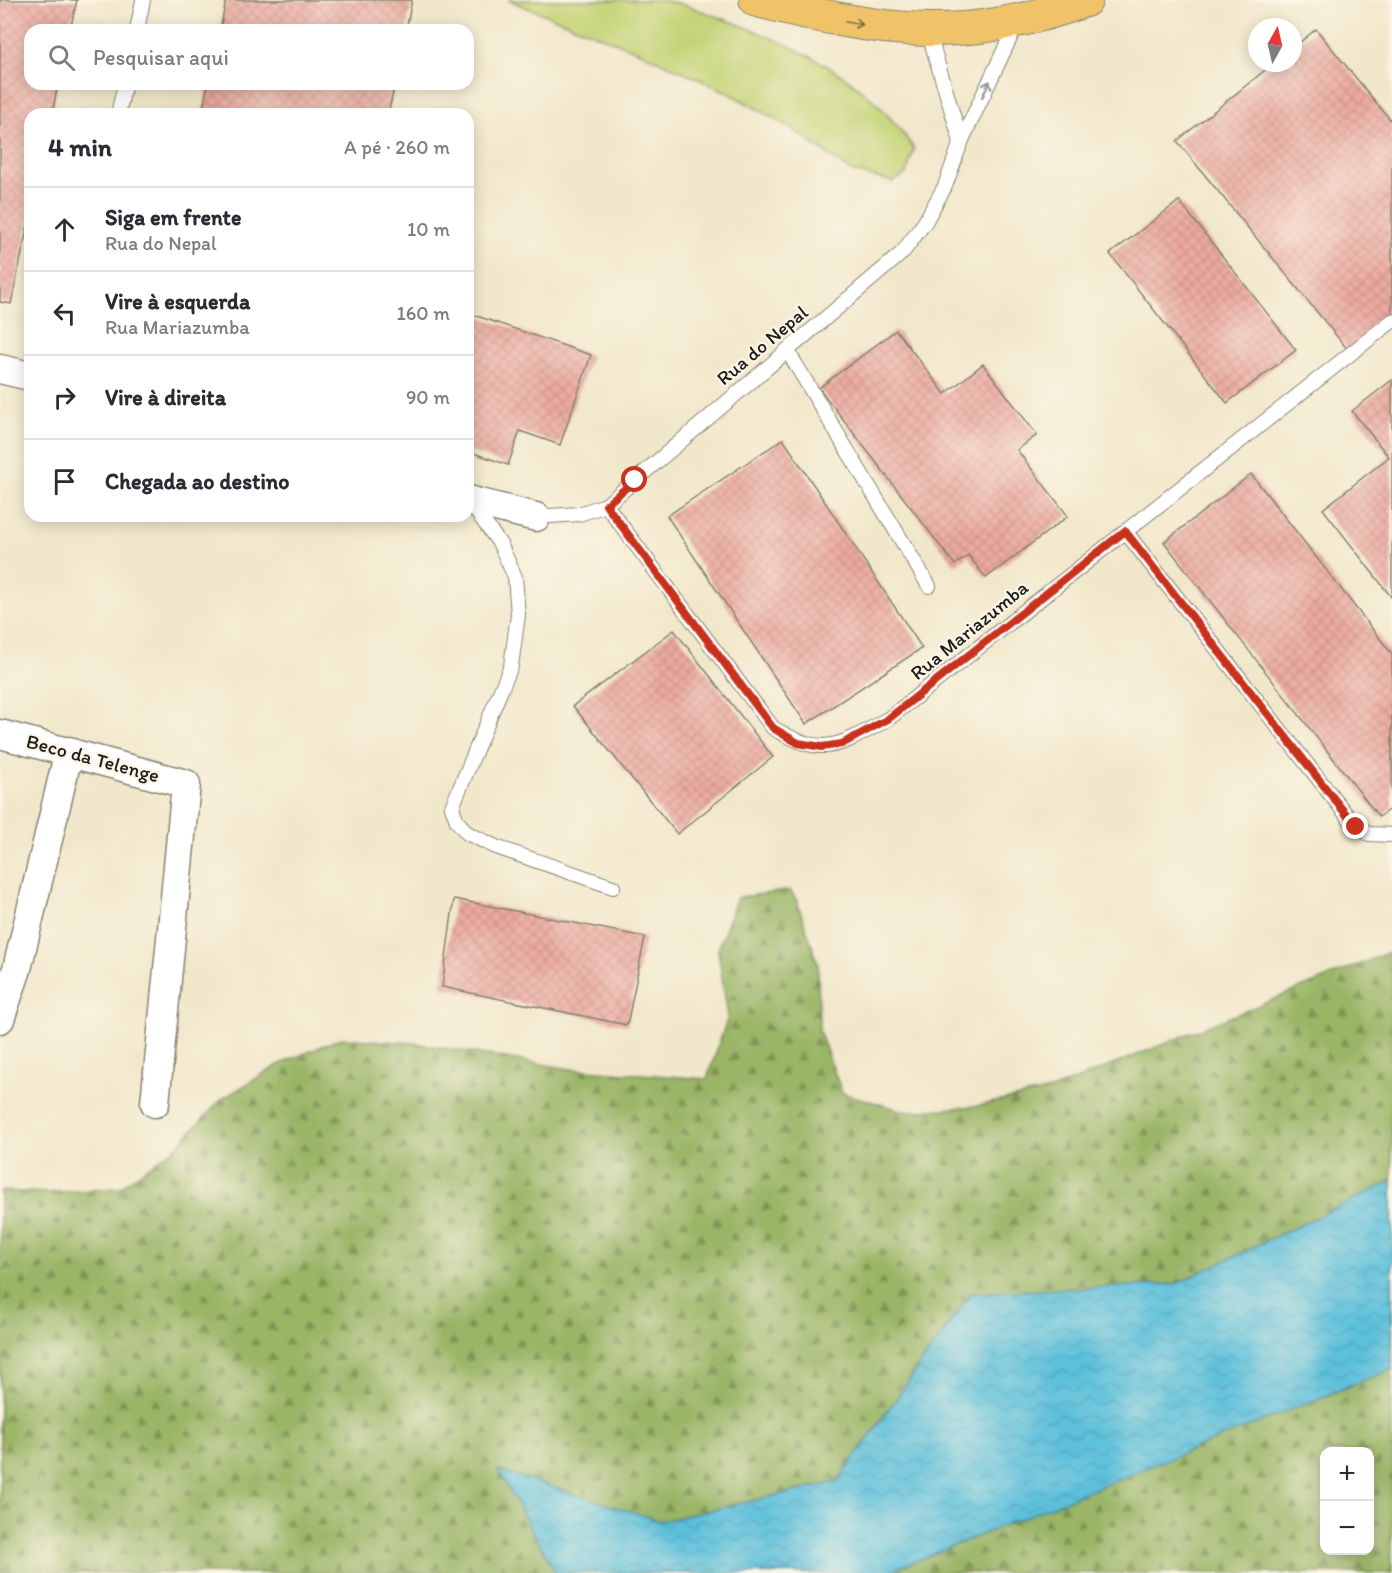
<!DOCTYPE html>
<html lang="pt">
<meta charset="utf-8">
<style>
:root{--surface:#fff;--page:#f7f7f7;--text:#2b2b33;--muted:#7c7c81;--line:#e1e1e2}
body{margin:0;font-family:Itim,sans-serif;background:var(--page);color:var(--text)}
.controls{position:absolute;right:18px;bottom:18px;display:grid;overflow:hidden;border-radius:12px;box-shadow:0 3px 15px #0003}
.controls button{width:54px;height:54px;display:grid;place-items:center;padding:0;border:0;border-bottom:2px solid var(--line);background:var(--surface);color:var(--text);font:30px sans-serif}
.compass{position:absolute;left:1248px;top:18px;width:54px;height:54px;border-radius:50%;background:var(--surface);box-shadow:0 3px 15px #0003;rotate:8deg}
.stop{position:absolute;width:18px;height:18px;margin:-14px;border:4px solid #c8321e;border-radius:50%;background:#fff}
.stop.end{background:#c8321e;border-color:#fff;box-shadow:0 2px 6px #0008}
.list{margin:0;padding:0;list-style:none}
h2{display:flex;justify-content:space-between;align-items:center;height:78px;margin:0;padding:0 24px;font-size:26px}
h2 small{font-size:20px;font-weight:400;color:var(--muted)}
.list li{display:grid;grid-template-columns:39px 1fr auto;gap:18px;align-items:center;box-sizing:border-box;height:84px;padding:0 24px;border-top:2px solid var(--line)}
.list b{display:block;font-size:22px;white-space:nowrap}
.list p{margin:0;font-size:20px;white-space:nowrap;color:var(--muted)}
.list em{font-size:20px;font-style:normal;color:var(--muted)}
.icon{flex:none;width:33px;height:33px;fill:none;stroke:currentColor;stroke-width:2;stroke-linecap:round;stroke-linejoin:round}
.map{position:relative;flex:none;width:1392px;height:1573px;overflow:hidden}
.search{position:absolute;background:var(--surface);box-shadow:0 3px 15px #0003;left:24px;top:24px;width:450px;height:66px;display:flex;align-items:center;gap:15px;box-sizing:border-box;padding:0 21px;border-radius:18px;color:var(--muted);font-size:22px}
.panel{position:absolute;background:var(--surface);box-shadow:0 3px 15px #0003;left:24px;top:108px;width:450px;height:414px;border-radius:18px}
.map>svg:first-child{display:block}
</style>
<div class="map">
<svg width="1392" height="1573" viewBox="0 0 1392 1573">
<defs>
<pattern id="forest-firs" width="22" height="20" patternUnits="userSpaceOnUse" patternTransform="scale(1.5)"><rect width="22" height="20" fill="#9ab566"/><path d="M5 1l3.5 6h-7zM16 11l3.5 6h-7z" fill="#7d9253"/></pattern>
<pattern id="water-waves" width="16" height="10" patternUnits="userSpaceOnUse" patternTransform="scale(1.5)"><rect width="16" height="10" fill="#5cc0db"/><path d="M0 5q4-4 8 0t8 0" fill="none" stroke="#4fa4bb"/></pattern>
<pattern id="building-cross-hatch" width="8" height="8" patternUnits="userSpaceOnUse" patternTransform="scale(1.5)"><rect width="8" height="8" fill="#ecaaa0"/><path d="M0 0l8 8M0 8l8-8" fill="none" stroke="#ca9289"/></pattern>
</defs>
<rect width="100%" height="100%" fill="#fcf5e5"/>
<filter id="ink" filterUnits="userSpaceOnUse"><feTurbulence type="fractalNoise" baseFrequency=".0167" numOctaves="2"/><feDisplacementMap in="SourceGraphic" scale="12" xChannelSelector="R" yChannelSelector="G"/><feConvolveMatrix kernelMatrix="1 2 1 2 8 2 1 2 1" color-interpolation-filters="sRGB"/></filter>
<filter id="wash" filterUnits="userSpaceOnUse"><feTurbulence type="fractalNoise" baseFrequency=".008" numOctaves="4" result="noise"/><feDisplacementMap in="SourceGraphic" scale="24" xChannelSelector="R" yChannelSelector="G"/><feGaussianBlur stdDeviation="1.35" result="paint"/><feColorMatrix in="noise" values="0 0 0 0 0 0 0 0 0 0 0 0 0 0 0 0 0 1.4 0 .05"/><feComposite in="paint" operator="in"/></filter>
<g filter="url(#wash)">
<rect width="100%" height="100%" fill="#f1e7ca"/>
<path fill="#c3d375" stroke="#707848" stroke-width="1.5" d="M508 0C557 0 608 0 658 0 682 2 709 14 732 22 806 50 870 81 914 149L906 174 893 182 851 171 791 128 727 92 640 52Z"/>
<path fill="url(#forest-firs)" stroke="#5b6841" stroke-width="1.5" fill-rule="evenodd" d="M790 890 797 901 818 964 819 1031 842 1093 908 1112 977 1106 1051 1090 1392 951V1573H0V1191L48 1193 119 1188 175 1148 222 1099 280 1064 341 1038 414 1043 571 1069 707 1079 728 1017 718 950 737 898ZM1324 1452H1370V1550H1324Z"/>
<polygon fill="url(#water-waves)" stroke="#3c6e7c" stroke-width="1.5" points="1392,1181 1392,1369 886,1573 556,1573 498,1470 661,1521 837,1482 971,1293 1176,1284"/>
<g id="blocks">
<g fill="url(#building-cross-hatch)">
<polygon points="0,0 77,0 70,30 30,30 30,84 58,84 52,114 30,114 30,216 11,304 0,302"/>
<polygon points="226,0 412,0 406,30 220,30"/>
<polygon points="1316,29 1392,122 1392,315 1348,350 1177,141 1274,63 1293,63 1293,48"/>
<polygon points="208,84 395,84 388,114 202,114"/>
<polygon points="1179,201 1296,350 1227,403 1110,254"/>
<polygon points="468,313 591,355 560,445 520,431 508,465 468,451"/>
<polygon points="896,330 945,394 983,364 1037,435 1017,450 1068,516 986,578 968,555 955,565 819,388"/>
<polygon points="1392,380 1392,598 1323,509 1389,457 1352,411"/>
<polygon points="783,439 922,648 806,724 667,516"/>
<polygon points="1251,474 1392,654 1392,807 1379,817 1164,542"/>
<polygon points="674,630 773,757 677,834 573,706"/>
<polygon points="454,899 645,937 627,1025 442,987"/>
</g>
</g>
</g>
<g filter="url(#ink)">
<use href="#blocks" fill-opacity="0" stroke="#868273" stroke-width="1.5"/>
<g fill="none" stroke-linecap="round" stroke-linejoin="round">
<defs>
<g id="lane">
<polyline points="137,30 143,0"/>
<polyline points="928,31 961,142"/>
<polyline points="118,114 125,84"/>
<polyline points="787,350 929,586"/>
<polyline points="471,504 500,544 515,577 518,615 511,666 452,807 457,821 467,833 496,847 613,887"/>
<path d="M606 505 773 728C825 759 839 746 888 719L1392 321"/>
<polyline points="536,517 579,514 606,505 902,253 925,222 945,186 961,142 1017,23"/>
<polyline points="1125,531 1356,827 1369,834 1392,835"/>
</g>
<g id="street">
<polyline points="0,369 30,376"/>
<polyline points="468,500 536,517"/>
<polyline points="0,734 186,784 155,1103"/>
<polyline points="0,1019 17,969 69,751"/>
</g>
<path id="primary" d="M756 0C880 32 963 46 1086 0"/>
</defs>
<use href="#lane" stroke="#868273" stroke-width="16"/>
<use href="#street" stroke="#868273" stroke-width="31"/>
<use href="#primary" stroke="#868273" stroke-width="35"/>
<use href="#lane" stroke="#fff" stroke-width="14"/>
<use href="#street" stroke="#fff" stroke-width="28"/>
<use href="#primary" stroke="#f1c369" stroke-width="33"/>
</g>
<defs><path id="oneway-shaft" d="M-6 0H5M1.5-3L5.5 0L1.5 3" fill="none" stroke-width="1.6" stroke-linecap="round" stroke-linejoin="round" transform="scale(1.5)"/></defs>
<use stroke="#867042" href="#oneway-shaft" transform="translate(854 23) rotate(11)"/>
<use stroke="#999" href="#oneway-shaft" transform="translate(986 89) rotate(-65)"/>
</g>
<g fill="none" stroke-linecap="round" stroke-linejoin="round" filter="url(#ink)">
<polyline stroke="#c8321e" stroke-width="8" points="635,480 606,505 773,728 798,743 822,747 842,744 888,719 1125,531 1356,827"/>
</g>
<g text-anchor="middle" stroke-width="4.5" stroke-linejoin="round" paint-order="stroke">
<g font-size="20" fill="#1c1c1c" stroke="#fcf5e5">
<text transform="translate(762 345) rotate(-40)" y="7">Rua do Nepal</text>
<text transform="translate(969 630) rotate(-39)" y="7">Rua Mariazumba</text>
<text transform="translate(93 758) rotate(15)" y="7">Beco da Telenge</text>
</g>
</g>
</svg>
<div class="controls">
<button>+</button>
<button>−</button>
</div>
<svg class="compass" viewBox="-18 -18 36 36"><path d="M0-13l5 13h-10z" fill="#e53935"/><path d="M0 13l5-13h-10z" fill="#7c7c81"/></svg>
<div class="stop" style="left:635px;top:480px"></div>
<div class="stop end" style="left:1356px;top:827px"></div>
<div class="search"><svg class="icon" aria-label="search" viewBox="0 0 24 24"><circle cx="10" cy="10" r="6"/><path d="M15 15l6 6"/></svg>Pesquisar aqui</div>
<section class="panel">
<h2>4 min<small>A pé · 260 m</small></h2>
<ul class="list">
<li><svg class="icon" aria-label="ahead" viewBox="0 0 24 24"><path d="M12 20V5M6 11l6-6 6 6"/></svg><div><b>Siga em frente</b><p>Rua do Nepal</p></div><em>10 m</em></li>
<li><svg class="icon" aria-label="left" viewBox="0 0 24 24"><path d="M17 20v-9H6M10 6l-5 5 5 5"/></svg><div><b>Vire à esquerda</b><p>Rua Mariazumba</p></div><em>160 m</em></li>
<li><svg class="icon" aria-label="right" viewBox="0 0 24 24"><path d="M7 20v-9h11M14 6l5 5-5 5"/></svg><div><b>Vire à direita</b></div><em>90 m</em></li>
<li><svg class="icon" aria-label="arrive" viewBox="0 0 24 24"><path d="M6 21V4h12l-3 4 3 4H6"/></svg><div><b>Chegada ao destino</b></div></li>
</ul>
</section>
</div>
